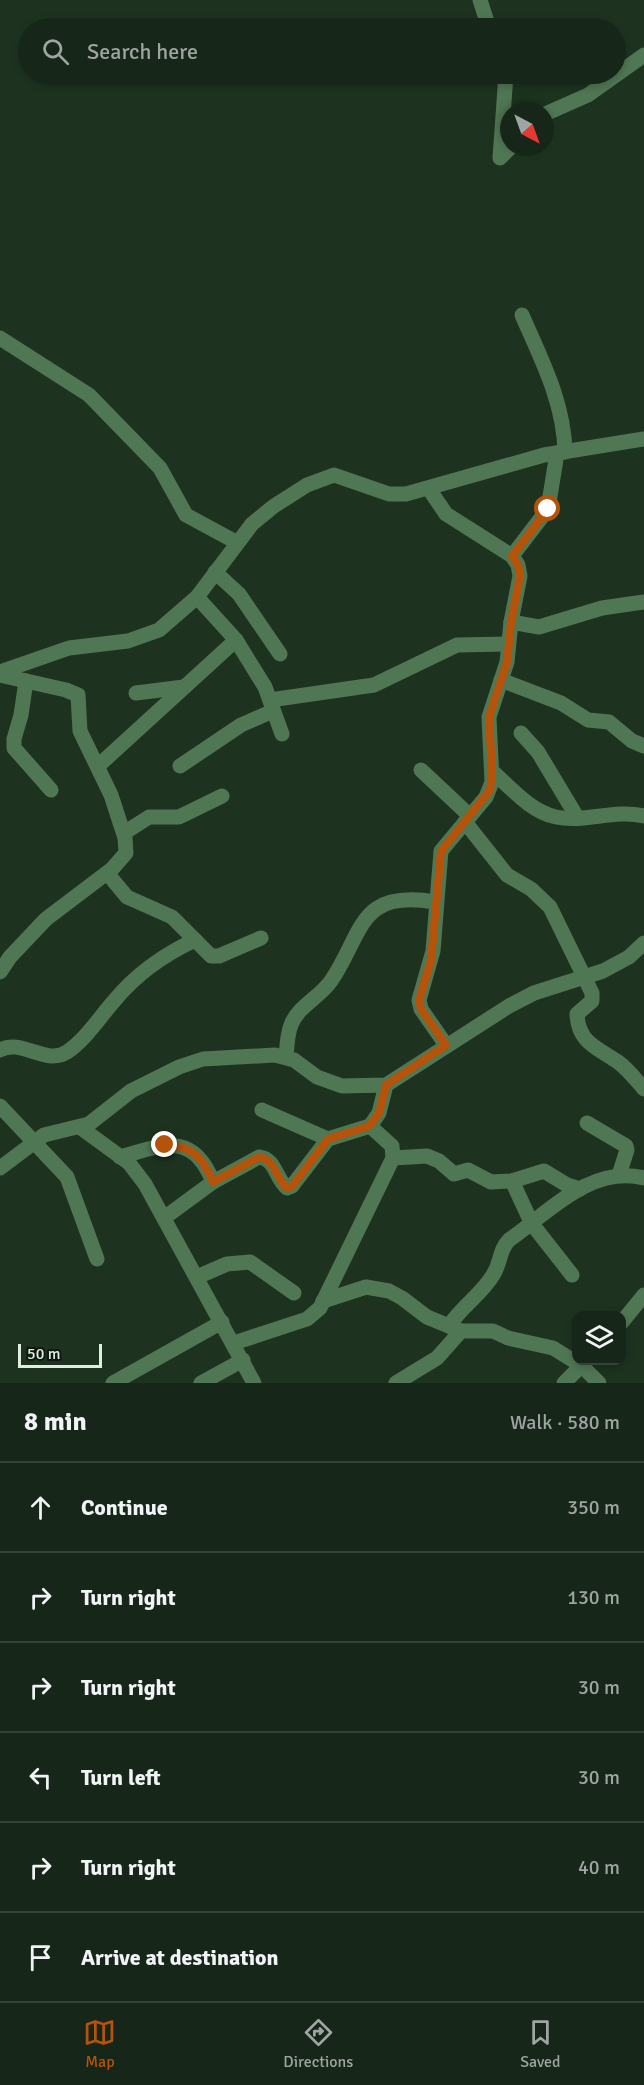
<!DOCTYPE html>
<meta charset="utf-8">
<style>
:root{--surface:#162618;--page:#1f2e21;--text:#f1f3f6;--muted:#9ea5a2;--line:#354337;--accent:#b45309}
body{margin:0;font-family:Signika,sans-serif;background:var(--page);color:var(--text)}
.controls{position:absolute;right:18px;bottom:18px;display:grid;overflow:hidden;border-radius:12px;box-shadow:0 3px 9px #0003}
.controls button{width:54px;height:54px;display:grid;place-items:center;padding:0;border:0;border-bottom:2px solid var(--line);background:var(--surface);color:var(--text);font:30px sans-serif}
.compass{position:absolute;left:500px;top:102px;width:54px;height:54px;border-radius:50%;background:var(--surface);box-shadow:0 3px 9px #0003;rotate:139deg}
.scale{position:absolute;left:18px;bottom:15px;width:84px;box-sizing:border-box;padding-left:6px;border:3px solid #e0eee1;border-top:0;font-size:16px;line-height:21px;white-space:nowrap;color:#e0eee1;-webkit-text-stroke:4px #0f1810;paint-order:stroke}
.stop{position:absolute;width:18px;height:18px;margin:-14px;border:4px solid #b45309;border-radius:50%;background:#fff}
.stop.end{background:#b45309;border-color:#fff;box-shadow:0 2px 6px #0008}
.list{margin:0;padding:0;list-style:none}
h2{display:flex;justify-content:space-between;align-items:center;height:78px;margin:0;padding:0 24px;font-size:26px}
h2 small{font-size:20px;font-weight:400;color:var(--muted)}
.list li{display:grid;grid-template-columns:39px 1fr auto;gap:18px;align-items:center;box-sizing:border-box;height:90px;padding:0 24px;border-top:2px solid var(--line)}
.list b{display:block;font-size:22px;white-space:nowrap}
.list em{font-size:20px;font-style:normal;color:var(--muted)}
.icon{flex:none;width:33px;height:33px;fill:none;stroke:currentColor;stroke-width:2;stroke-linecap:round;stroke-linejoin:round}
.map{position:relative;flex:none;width:644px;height:1383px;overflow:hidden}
.search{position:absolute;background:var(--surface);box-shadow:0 3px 9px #0003;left:18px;right:18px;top:18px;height:66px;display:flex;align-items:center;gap:15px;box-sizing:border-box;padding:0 21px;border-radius:33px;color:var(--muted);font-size:22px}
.sheet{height:618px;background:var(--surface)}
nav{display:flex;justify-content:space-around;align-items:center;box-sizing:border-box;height:84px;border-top:2px solid var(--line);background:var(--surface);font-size:16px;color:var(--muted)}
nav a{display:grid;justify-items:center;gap:3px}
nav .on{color:var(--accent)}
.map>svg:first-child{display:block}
</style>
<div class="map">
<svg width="644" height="1383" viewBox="0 0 644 1383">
<rect width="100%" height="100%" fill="#1d3320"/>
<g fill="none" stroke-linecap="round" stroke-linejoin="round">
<g stroke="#507754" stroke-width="15">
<polyline points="480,0 489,28"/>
<polyline points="506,74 500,158 511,147"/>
<polyline points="545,114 588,95 644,55"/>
<path d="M522 315C541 359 564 402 565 452"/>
<polyline points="0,338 89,395 160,468 186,515 236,542"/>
<polyline points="429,489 446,514 512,556 518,565 520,576 511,622 507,662 489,717 492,782 486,797 441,851 433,951 419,1000 421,1009 446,1045"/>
<polyline points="512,556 548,509 557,453"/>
<polyline points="215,572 239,594 280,654"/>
<polyline points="197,597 236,640 265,687 282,734"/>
<polyline points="511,622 539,627 602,608 644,602"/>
<polyline points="0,672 69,648 128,641 159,630 197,597 252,524 274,506 307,485 334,475 389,494 406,494 544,455 644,439"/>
<polyline points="0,675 66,690 78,695 80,731 111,795 125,838 126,853 112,869 46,919 10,957 0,972"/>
<polyline points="501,680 561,703 588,720 609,722 632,741 644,746"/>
<polyline points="26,681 21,715 14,739 14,748 51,790"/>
<polyline points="136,693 184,687"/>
<polyline points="270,700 374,685 457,645 508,644"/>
<polyline points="521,733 538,752 577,817"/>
<polyline points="98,766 236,640"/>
<polyline points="180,766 241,725 273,711"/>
<polyline points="421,770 470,816"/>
<path d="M492 771C511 788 531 812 556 817 585 823 614 809 644 816"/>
<path d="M465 822 507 875 531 889 550 907 592 993V1001L577 1014C578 1043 598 1048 618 1062 628 1069 636 1080 644 1089"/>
<polyline points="124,833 149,817 179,817 222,796"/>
<polyline points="107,873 127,897 172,917 211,956 219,956 261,938"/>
<path d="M0 1050C22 1038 45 1066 67 1052 86 1039 99 1018 114 1001 137 973 163 955 195 940"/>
<path d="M286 1057C287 1047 287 1035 291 1025 298 1006 319 998 331 981 364 932 358 889 435 902"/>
<polyline points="0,1106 67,1177 97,1259"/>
<polyline points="262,1110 328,1139"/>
<polyline points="587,1123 626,1146 627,1150 619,1175"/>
<polyline points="81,1128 129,1163 145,1184 254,1383"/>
<path d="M120 1157C163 1145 193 1131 213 1182"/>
<polyline points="393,1158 427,1156 439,1161 454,1174 468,1170 491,1182 512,1181 544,1171 567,1185 580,1189"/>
<polyline points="0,1168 44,1135 89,1124 131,1091 179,1067 203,1059 275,1055 294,1060 317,1077 342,1086 386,1085 509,1006 534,993 603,971 629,957 644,943"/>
<polyline points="512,1181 532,1224 572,1275"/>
<path d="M164 1218 213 1182 259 1157C276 1159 275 1178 287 1188L292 1186 328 1139 370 1126 379 1113 386 1085"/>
<polyline points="197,1277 227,1264 250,1262 294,1293"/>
<polyline points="323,1301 366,1287 389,1291 402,1298 427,1317 461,1331 493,1331 508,1338 553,1348 582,1366 599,1383"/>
<polyline points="622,1322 644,1295"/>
<path d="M449 1326C461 1307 482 1294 493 1275 501 1263 499 1250 509 1240 549 1212 591 1165 644 1178"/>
<polyline points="234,1343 307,1319 320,1308 393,1158 392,1146 370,1126"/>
<polyline points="113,1383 222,1322"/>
<polyline points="201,1383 243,1360"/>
<polyline points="396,1383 437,1358 461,1331"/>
<polyline points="564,1383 587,1360"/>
</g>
</g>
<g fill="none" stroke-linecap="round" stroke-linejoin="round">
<path stroke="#b45309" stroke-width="8" d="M165 1145C192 1145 204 1159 213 1182L259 1157C276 1160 275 1178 287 1188L292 1186 328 1139 369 1126 379 1113 386 1085 446 1045 421 1009 419 1000 431 960 441 851 490 790 492 771 489 717 507 662 511 622 520 576 518 565 512 556 548 509"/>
</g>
</svg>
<div class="controls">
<button><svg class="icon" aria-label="layers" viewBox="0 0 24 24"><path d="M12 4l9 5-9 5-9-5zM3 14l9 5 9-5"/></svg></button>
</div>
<svg class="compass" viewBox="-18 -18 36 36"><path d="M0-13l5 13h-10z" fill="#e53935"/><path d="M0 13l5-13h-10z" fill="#9ea5a2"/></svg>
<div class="scale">50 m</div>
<div class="stop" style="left:548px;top:509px"></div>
<div class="stop end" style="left:165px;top:1145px"></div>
<div class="search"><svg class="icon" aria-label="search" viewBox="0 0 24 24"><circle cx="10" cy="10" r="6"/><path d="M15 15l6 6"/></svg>Search here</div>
</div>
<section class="sheet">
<h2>8 min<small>Walk · 580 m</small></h2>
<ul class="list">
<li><svg class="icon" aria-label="ahead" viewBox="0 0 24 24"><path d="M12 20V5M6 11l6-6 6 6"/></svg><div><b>Continue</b></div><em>350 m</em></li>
<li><svg class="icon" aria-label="right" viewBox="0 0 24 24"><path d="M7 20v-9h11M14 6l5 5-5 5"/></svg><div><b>Turn right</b></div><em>130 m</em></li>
<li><svg class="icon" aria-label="right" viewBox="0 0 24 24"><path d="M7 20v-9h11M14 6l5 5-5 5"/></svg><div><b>Turn right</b></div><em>30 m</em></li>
<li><svg class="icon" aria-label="left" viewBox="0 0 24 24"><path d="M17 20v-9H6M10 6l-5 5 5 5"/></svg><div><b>Turn left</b></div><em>30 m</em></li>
<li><svg class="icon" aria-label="right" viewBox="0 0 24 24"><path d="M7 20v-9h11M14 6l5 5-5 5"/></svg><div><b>Turn right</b></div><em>40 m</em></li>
<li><svg class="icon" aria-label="arrive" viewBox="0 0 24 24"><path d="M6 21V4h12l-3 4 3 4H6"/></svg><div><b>Arrive at destination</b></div></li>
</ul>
</section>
<nav>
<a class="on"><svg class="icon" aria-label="map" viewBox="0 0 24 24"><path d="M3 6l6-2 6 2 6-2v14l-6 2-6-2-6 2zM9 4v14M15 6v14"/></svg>Map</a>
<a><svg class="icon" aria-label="directions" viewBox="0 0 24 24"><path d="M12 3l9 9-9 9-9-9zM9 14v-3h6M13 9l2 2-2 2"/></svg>Directions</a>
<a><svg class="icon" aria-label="saved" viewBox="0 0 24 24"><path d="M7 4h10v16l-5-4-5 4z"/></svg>Saved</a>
</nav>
